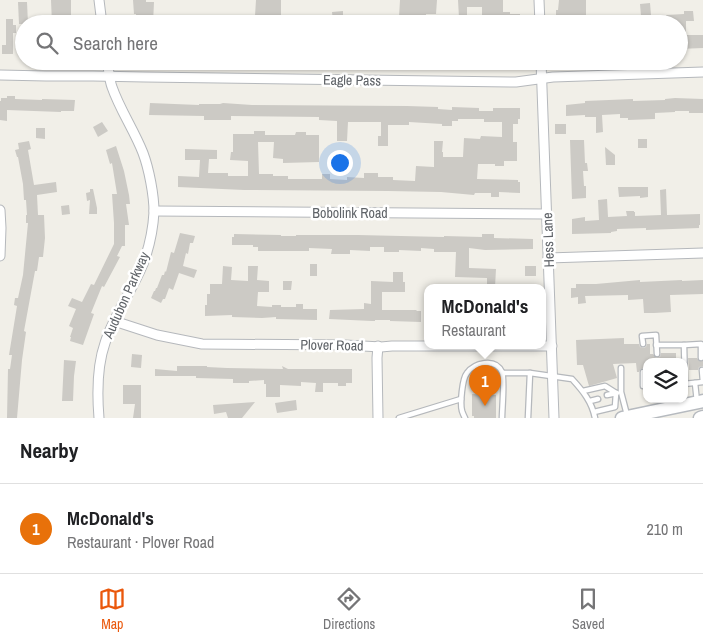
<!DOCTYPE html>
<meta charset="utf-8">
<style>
:root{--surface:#fff;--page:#f6f6f6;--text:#202124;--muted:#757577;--line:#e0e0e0;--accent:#ea580c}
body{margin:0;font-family:"Archivo Narrow",sans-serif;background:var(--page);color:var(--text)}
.controls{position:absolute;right:15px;bottom:15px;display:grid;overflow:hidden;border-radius:10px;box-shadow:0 1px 4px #0004}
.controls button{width:45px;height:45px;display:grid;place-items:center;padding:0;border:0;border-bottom:1px solid var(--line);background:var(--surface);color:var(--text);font:25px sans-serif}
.you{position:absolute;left:339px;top:162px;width:18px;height:18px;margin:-12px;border:4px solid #fff;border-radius:50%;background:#1a73e8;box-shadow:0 0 0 8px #1a73e833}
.badge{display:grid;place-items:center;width:32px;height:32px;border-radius:50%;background:var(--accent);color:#fff;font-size:16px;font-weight:700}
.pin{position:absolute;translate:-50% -41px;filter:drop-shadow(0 1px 2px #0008)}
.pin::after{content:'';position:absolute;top:26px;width:18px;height:15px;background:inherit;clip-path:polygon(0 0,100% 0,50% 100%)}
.popup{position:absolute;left:424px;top:284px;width:122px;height:65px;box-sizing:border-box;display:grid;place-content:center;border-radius:10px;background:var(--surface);filter:drop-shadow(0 1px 4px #0005);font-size:16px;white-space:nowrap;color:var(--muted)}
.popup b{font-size:19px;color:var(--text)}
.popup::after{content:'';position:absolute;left:50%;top:100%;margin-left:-10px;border:10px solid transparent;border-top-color:var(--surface)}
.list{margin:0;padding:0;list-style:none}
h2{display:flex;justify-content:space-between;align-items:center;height:65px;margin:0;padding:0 20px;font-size:21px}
h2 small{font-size:16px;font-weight:400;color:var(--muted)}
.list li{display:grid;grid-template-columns:32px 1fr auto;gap:15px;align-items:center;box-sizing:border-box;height:90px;padding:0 20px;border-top:1px solid var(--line)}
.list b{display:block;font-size:19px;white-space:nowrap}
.list p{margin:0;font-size:16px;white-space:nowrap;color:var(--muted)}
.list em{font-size:16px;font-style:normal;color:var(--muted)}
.icon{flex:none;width:28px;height:28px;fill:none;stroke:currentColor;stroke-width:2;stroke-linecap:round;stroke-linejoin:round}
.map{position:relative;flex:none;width:703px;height:418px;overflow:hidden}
.search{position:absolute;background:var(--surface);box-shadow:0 1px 4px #0004;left:15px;right:15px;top:15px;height:55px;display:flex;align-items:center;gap:12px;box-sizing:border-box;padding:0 18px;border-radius:28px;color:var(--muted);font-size:19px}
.sheet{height:155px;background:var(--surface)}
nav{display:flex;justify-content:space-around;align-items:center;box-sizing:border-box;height:70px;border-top:1px solid var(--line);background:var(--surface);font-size:14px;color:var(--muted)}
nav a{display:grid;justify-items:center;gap:2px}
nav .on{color:var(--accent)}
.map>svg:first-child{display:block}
</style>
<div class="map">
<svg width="703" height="418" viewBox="0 0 703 418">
<rect width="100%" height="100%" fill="#f1efe8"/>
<g fill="#cccac5">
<polygon points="51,0 71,0 71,24 52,24"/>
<polygon points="133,0 146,0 146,2 154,2 153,24 136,24 136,14 134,14"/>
<polygon points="256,0 281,0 281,19 271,19 271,17 255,16"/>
<polygon points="400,0 437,0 436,14 426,14 426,20 406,19 406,18 399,17"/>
<polygon points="458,0 503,0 503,12 510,12 510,14 520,14 520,24 513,24 513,22 497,21 497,19 482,19 482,7 467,7 467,18 459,18"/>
<polygon points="559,0 586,0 586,22 574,22 574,18 556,18 556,10 558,10"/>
<polygon points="18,2 27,2 28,24 19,24"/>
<polygon points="650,3 651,15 641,16 640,4"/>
<polygon points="343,11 343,22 333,22 332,12"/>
<polygon points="684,11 693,11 694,21 686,21 686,35 703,35 703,48 679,49 679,24 666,24 666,15 684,14"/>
<polygon points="173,16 183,16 182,24 173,24"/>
<polygon points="6,19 13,19 13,25 16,25 16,33 13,33 13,54 2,54 2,45 6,45"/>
<polygon points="7,96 15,96 15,99 42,100 42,99 75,100 74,111 61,111 61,112 7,110 7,121 0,120 0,101 1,101 1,98 7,98"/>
<polygon points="675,98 703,99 703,113 689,113 689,111 675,111 675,112 655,113 655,119 628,120 628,118 620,118 620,114 602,115 603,132 596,133 596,117 585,117 585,115 566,116 566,105 585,103 585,101 633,99 633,101 665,100 665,99"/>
<polygon points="150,103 199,105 199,104 220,104 223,103 252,105 407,106 438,107 438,109 452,110 452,107 479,108 479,111 493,111 493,108 520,108 520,119 518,119 518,124 513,124 513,142 517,142 517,161 504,161 504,166 495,166 495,164 478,164 477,179 518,180 518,182 520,182 520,193 499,192 499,197 491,197 491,193 475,193 474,195 441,192 388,191 244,190 178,187 178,176 199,177 200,160 185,160 185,149 217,150 217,159 209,159 208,173 228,173 228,176 248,176 248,161 230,160 231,152 233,152 233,134 254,134 254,131 265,131 265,135 295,135 296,132 306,132 306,135 319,135 319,162 283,163 283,159 273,158 274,142 258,142 259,174 273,174 273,176 288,176 288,179 322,179 322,174 330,174 330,179 347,180 347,177 364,178 364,173 378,173 378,177 393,177 393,180 415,181 416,166 434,167 434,141 443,141 442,152 443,152 443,157 463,157 464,138 480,139 481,136 502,137 502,122 484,122 484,119 458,119 458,121 452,121 452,126 442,126 442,124 409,122 409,125 388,125 388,146 378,146 378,136 381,136 381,122 348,122 347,141 337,141 337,121 319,120 319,117 231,116 231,120 204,120 204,116 149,115"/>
<polygon points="102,122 108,131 98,137 93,127"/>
<rect x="555" y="124" width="11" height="10"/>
<polygon points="36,128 45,128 45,139 36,138"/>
<rect x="638" y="139" width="9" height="9"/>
<polygon points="570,140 584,140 585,163 587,163 588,171 583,171 584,186 586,186 586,198 572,199"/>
<polygon points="29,141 31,149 28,150 34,185 56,182 57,192 37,195 38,215 44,215 45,238 43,257 39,257 37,271 35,271 24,331 26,332 22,360 17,418 7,418 8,369 10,369 12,355 9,355 17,306 14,305 15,298 18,298 23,275 28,223 26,223 26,215 27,215 26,200 24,200 23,184 18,157 17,157 15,150 19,149 18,143"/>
<polygon points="116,146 124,171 129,195 130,204 126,204 129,225 125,225 125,246 122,246 117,256 120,257 104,287 102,286 91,313 94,314 83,345 70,341 71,337 70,337 73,328 69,326 76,309 68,306 72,298 82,302 91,284 94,285 114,244 114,223 112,194 117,194 112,163 110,164 106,150"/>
<polygon points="605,147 615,155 615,165 606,165"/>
<polygon points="618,187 648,187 648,197 640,198 640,196 619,197"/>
<polygon points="90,189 93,189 97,208 97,214 89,214 90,200 87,201 86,193 90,192"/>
<polygon points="666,189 667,215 700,214 700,225 699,225 699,228 646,230 646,228 617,229 617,231 611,232 611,233 572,234 572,219 585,217 585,221 599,220 598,200 607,199 608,217 627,216 626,211 634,211 634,212 635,212 635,216 661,215 660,190"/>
<polygon points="69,205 70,214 62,215 61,206"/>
<polygon points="180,233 195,236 193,243 190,243 188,254 186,253 183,266 197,270 194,278 179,273 173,290 169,288 165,299 163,299 161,303 151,298 154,291 155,291 156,288 157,288 162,275 164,275 165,271 166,272 171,252 174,253"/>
<polygon points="234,234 281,235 281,236 296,236 296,235 358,235 444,237 444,236 482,237 482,234 494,234 494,238 533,239 533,249 485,250 469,248 469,268 496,269 495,287 487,287 487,278 455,277 456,252 434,252 434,249 421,248 421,251 399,250 399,252 384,252 384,247 370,247 370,251 350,250 350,254 331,254 332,249 309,248 309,251 258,251 258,247 253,247 253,245 232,245 232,237 234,237"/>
<rect x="310" y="264" width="7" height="12"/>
<polygon points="223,266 232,267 231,280 248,281 248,266 258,266 257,280 269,281 269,292 258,292 257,306 272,307 272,305 281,305 281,307 296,307 296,304 303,304 303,309 317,309 317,320 276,319 276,317 262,318 232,317 232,315 205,316 205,305 207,305 207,294 210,294 210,284 222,284"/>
<rect x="525" y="266" width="11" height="10"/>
<polygon points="393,272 403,272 403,282 405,282 405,292 382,292 382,310 416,310 417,311 421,311 421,322 390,321 390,320 375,320 375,321 372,321 329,319 330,310 364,309 364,303 371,304 371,281 393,282"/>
<polygon points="640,280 640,282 682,280 682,281 703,280 703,294 670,295 671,312 654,313 644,313 643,299 628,300 628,295 585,296 586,303 578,304 578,297 571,298 571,288 576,288 576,284 596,284"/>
<polygon points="283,281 292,281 291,290 283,290"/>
<polygon points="624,338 624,344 639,344 640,347 643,348 646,347 647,344 650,344 650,354 653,354 656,358 660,357 661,353 676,353 676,362 647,362 647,371 643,368 640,370 639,372 637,372 636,363 613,364 617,378 589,386 583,365 577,365 576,340"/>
<polygon points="132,354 142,355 141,368 131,367"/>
<polygon points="688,358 697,358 699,361 703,361 703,366 699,367 698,370 689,370"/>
<polygon points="64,360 76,361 74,376 73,401 62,401"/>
<polygon points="177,366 207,366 207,367 227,368 283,369 282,366 288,369 352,369 352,383 346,383 346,386 338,386 338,383 323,383 323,392 315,392 316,383 301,382 301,386 280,385 280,397 266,397 266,384 264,384 264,380 249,381 249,383 233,383 233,379 196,378 196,376 155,376 155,369 177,371"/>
<polygon points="123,385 141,385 141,418 133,418 135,404 123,404"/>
<polygon points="472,394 496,395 496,418 474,418 474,416 472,416"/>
<polygon points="296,400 297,410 277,413 275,403"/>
<polygon points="255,402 242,418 228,418 226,412 214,414 213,405"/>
</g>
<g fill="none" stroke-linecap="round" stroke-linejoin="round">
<defs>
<g id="lane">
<polyline points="643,344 642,336 656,335 657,354"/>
<polyline points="656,345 684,345 685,384"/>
<polyline points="684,345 701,344 701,358"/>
<polyline points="621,368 621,392 627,415"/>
<polyline points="643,372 643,386 647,386"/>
<path d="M503 373H530L572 379C583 391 592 402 595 418"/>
<polyline points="695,383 697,402"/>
<polyline points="684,384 703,382 702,370"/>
<polyline points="583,391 605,386 616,393 615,407 594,412"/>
<polyline points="607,395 617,393"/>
<polyline points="590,401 598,399"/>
<polyline points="399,418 461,399"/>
<path d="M465 418C464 416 463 414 462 411 460 404 462 379 467 373 474 363 495 357 502 372 505 378 502 410 502 418"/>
<polyline points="528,418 530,373"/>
</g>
<g id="street">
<polyline points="99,0 102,24"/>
<polyline points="539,0 540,24"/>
<polyline points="541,61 554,418"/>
<polyline points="0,75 46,76 93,76 145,77 516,82 553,77 703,72"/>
<polyline points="0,210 1,228 0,256"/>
<polyline points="154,211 546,214"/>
<polyline points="548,258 703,253"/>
<polyline points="114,321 157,335 202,344 345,345 381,347 392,346 552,346"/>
<polyline points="378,346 377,358 378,418"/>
<path d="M99 418C97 394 97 366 105 343 114 315 132 291 143 264 149 248 153 230 154 212 154 195 149 169 143 153 134 130 120 110 112 87 109 79 109 70 107 61"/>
</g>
<g id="secondary">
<polyline points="622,418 703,401"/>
<polyline points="700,418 703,417"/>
</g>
</defs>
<use href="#lane" stroke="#b5b8bc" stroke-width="7"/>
<use href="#street" stroke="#b5b8bc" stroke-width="11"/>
<use href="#secondary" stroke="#b6babf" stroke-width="15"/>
<use href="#lane" stroke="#fff" stroke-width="4.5"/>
<use href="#street" stroke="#fff" stroke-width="9"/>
<use href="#secondary" stroke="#fff" stroke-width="12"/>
</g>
<g text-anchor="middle" stroke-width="5" stroke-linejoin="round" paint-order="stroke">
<g font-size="14" fill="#5f6368" stroke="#fff">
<text transform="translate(352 80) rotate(1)" y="5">Eagle Pass</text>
<text x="350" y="218">Bobolink Road</text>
<text transform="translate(548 240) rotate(-92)" y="5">Hess Lane</text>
<text transform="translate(126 295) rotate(-66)" y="5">Audubon Parkway</text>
<text transform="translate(332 345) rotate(1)" y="5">Plover Road</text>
</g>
</g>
</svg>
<div class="controls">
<button><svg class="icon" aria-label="layers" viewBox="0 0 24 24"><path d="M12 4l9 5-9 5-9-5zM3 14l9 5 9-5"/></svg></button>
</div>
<div class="you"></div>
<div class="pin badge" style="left:485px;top:406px;background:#e8710a">1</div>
<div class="popup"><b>McDonald's</b>Restaurant</div>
<div class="search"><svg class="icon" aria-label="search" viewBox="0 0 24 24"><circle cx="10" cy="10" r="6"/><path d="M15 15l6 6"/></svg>Search here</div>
</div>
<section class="sheet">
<h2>Nearby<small></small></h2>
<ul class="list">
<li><span class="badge" style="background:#e8710a">1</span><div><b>McDonald's</b><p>Restaurant · Plover Road</p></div><em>210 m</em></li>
</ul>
</section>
<nav>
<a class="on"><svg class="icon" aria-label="map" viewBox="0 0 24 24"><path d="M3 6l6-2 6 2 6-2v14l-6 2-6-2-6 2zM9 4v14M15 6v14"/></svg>Map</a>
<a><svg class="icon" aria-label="directions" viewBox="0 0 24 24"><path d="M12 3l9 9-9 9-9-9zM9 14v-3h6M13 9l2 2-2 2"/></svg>Directions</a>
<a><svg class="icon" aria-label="saved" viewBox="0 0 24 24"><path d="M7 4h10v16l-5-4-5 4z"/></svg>Saved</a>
</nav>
